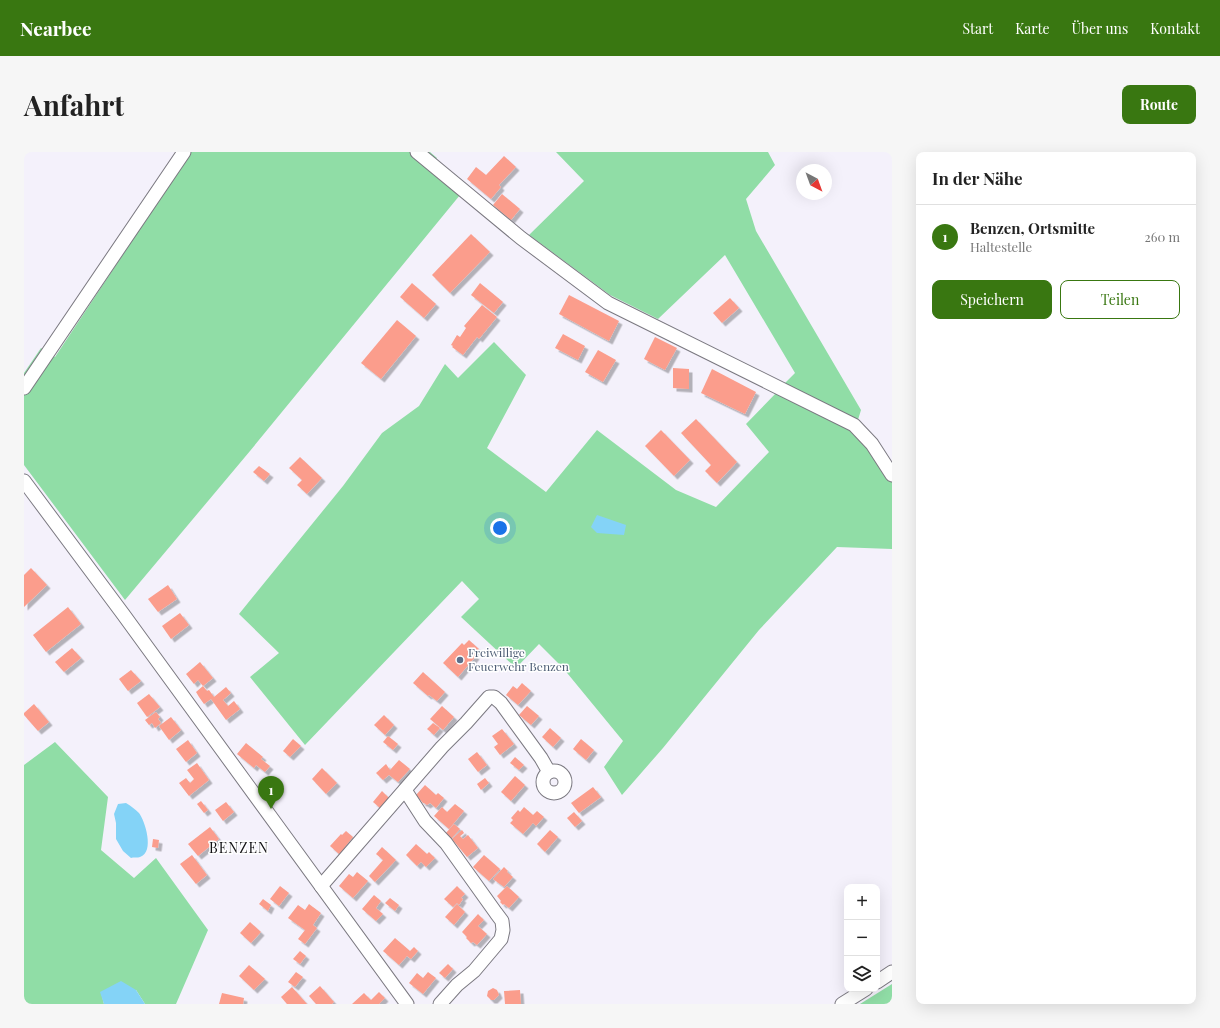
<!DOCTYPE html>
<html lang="de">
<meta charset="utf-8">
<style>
:root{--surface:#fff;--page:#f6f6f6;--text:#222;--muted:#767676;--line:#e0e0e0;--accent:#397711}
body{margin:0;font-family:"Playfair Display",serif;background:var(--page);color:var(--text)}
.controls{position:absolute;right:12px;bottom:12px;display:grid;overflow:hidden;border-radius:8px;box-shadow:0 4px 16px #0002}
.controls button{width:36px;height:36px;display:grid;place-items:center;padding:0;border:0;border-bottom:1px solid var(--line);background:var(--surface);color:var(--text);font:20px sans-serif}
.compass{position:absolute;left:772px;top:12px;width:36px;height:36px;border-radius:50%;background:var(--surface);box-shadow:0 4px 16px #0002;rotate:139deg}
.you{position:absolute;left:476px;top:376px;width:14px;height:14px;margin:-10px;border:3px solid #fff;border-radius:50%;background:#1a73e8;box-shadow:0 0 0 6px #1a73e833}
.badge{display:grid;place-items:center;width:26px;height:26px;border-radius:50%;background:var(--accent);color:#fff;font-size:13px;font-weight:700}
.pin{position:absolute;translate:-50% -33px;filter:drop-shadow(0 1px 2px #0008)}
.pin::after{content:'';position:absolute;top:21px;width:14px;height:12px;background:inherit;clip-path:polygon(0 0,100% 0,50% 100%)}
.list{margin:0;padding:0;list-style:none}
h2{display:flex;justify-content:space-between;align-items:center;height:52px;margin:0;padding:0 16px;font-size:17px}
h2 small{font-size:13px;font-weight:400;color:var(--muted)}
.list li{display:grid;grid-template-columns:26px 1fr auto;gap:12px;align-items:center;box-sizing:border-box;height:64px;padding:0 16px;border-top:1px solid var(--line)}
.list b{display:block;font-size:15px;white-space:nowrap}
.list p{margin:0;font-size:13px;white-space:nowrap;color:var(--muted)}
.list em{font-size:13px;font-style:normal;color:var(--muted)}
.actions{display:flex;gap:8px;padding:12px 16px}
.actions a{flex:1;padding:9px 0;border:1px solid var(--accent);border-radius:8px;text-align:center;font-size:14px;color:var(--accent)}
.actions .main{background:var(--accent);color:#fff}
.icon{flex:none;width:22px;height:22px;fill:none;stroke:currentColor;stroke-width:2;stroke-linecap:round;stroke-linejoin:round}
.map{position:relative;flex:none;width:868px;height:852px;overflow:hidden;border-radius:8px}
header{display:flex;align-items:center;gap:24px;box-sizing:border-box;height:56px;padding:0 20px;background:var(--accent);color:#fff}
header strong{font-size:19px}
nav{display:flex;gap:22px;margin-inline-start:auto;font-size:14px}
.intro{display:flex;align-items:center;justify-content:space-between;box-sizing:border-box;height:96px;padding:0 24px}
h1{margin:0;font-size:28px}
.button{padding:10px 18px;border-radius:8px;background:var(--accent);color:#fff;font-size:14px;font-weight:700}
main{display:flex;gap:24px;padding:0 24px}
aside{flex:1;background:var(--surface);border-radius:8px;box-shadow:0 4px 16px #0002}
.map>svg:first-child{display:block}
</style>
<header>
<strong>Nearbee</strong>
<nav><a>Start</a><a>Karte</a><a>Über uns</a><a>Kontakt</a></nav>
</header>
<div class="intro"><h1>Anfahrt</h1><a class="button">Route</a></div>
<main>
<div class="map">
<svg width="868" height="852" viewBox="0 0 868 852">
<defs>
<filter id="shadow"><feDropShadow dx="3.5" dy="3.5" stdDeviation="0" flood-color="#0004"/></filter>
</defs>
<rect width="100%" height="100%" fill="#f4f1fb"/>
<g fill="#90dda6">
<polygon points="167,0 406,0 413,6 405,15 436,43 226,299 101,448 0,313 0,221 17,196 31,205"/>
<polygon points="532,0 744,0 751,13 722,47 732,79 837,258 833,271 760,232 771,221 701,103 634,167 586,143 505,83 560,29"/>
<polygon points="470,190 502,223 463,296 522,340 573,278 652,338 692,355 745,300 722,272 754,239 826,274 868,329 868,397 813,395 735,478 639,596 598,643 580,615 599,589 539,516 515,492 492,516 437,465 455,447 438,429 281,593 226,525 255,501 215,462 319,334 358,281 395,254 421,212 434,226"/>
<polygon points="31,590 84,645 77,698 110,726 132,706 184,778 152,852 121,852 112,838 77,840 80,852 0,852 0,613"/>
<polygon points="868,832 868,852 836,852"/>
</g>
<g fill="#84d3f7">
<polygon points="573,363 602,373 600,383 573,381 567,375"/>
<path d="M102 651C107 654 111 657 115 661 121 669 131 700 116 705 114 706 109 705 107 706L99 699 92 687V671L90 662 94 652Z"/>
<polygon points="97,829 112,838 121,852 80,852 76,840"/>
</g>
<g fill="#fb9d8c" filter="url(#shadow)">
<polygon points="480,4 492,15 475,33 477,35 467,47 443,27 452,15 462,23"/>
<polygon points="478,42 496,57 487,68 469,53"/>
<polygon points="447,82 466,100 426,141 408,123"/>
<polygon points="388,131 412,152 400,166 376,145"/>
<polygon points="456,131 479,150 470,161 447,143"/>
<polygon points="545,143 595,169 585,189 535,162"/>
<polygon points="706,146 715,156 698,171 689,161"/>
<polygon points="458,153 473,165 455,187 453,185 439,203 428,195 429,194 427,193 433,183 436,185 442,176 440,174"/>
<polygon points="373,168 392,184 357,227 337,211"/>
<polygon points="539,182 561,194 554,208 531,196"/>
<polygon points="631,185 653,196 641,218 620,207"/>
<polygon points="574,198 592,208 579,230 561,220"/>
<polygon points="649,216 665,217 665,237 649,236"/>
<polygon points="688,217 732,240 721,262 677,241"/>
<polygon points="672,267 713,310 693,331 681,319 687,313 657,281"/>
<polygon points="637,278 666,308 650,324 621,294"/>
<polygon points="276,305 298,326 283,342 273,333 278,328 265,316"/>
<polygon points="235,314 246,322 240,329 229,320"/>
<polygon points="7,416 23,433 0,455 0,423"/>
<polygon points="144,433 153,447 134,460 124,447"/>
<polygon points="44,455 57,472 22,500 9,483"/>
<polygon points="156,461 165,473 147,487 138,474"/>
<polygon points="445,488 455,497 450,502 452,504 434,525 419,511 438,491 440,493"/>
<polygon points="48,496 57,506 40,520 31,510"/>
<polygon points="176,510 189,526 179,534 174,528 170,532 162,522"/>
<polygon points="107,518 117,529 104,539 95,527"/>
<polygon points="399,520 421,540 413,549 405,543 404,544 389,531"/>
<polygon points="498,531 507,539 494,553 482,543 489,534 493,537"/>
<polygon points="179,534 183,539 185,538 190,545 202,535 207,541 199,548 204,554 210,549 216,557 202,568 187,547 180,552 175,545 172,540"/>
<polygon points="125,542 136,555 123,565 113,551"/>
<polygon points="10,552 25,570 14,579 0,563 0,561"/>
<polygon points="418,554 430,565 419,578 406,567"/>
<polygon points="503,554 515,564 507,573 495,563"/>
<polygon points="132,560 136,565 134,567 137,571 131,576 128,571 125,573 121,568"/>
<polygon points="360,563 370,573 361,583 350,573"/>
<polygon points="147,565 157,578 145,588 135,574"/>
<polygon points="409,571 416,576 410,583 403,577"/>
<polygon points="526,576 537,586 529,595 518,585"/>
<polygon points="478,577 490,592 476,603 470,595 474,592 468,584"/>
<polygon points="364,584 374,592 369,598 359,590"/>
<polygon points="269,587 277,594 266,605 259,599"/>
<polygon points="557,587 570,598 562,608 549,597"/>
<polygon points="164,588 173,601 162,610 152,597"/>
<polygon points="222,591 239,605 237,607 246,614 241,620 232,613 230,616 213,602"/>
<polygon points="453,600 463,613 454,620 444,607"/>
<polygon points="491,605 500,613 495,618 486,611"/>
<polygon points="375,608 386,617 374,630 365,623 359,628 352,621 362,612 366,618"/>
<polygon points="173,611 185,628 165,644 155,631 162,626 166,631 170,627 163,618"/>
<polygon points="298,616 313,631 302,642 288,627"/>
<polygon points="491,624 501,633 487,649 477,640"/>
<polygon points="461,626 465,631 457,638 453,632"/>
<polygon points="401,633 412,643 414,641 420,646 412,656 406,651 403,653 400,651 399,651 392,643"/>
<polygon points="569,635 577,645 555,661 547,651"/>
<polygon points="358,639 365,646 356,656 349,650"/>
<polygon points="177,649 184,658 180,661 173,652"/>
<polygon points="202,650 210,660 199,669 191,658"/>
<polygon points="431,652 440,659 425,677 410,664 418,655 423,660"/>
<polygon points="500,655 509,663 513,659 520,665 512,674 509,671 499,682 486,671 489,668 487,666 494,658 496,660"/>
<polygon points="550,660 558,669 551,675 543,666"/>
<polygon points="430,672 436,677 427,687 421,682"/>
<polygon points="186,675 195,687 174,704 164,692"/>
<polygon points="438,678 440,681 436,684 439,687 444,683 454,696 443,705 428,687"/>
<polygon points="526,678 534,685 521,700 513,692"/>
<polygon points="322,679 329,685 321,695 322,696 315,702 306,694 317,682 318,683"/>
<polygon points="129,687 135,688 134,696 128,695"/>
<polygon points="392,692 403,702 405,700 411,706 402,715 397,710 393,714 382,703"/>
<polygon points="358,695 372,708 351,730 345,724 359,708 352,702"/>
<polygon points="168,703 183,723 172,732 156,712"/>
<polygon points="460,703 476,717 465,729 449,715"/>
<polygon points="480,715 484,719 483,720 489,725 480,735 469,727"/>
<polygon points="333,720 344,729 329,746 315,734 325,722 329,725"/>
<polygon points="256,734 265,741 255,754 246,747"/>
<polygon points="433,734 441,742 437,746 439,747 435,753 433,751 429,755 420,747"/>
<polygon points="483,734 495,745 485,756 480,752 479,753 476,750 477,749 473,744"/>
<polygon points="350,743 357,749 352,756 359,762 352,769 338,757"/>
<polygon points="366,746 375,753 371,759 361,751"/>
<polygon points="239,747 247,753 244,759 235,752"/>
<polygon points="285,752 297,761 289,773 293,776 281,792 274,787 281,778 264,766 274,753 281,758"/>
<polygon points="433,752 441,760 430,773 421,765"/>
<polygon points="454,762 460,768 454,774 463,782 453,793 449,790 447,791 442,786 443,785 438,780"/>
<polygon points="226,770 237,780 227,791 216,781"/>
<polygon points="371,786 386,799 390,795 394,799 387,807 383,804 375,813 359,799"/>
<polygon points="276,799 282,804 276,812 269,807"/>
<polygon points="424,812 429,817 421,826 415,821"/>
<polygon points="225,813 241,827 230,838 215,824"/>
<polygon points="272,820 279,825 271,835 264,830"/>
<polygon points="404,820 412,826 399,842 385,831 393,821 399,826"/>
<polygon points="296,834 310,850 308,852 292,852 285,844"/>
<polygon points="268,835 283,852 263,852 257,845"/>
<polygon points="469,836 473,838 475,843 470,848 467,848 463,844 464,839"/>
<polygon points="496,838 497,852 481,852 480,839"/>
<polygon points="355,840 361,846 355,852 328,852 340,841 347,848"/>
<polygon points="198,841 220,846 219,852 195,852"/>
</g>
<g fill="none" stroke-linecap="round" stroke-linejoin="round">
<defs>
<g id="minor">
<polyline points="393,0 497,86 584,151 830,273 848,292 868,323"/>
<polyline points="0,236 160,0"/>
<polyline points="0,329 99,462 383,852"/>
<circle cx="530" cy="630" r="11"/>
<polyline points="381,638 401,669 422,691 472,761 478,769 479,778 477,787 450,819 433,833 416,852"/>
<polyline points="297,734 418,595 442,571 465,545 470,545 477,551 517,606 525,620"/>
<polyline points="853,830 868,820"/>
<polyline points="818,852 842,837"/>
</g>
</defs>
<use href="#minor" stroke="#7b7981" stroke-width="15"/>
<use href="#minor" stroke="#fff" stroke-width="13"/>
</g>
<circle fill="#5c6f8a" stroke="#fff" stroke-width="1.5" cx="436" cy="508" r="4"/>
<g text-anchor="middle" stroke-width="3" stroke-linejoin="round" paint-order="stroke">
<g font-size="12" fill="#4e5e75" stroke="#fff" text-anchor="start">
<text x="444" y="505">Freiwillige<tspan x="444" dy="14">Feuerwehr Benzen</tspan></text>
</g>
<g font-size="14" letter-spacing="1" fill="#111013" stroke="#fff">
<text x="215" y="701">BENZEN</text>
</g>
</g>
</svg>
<div class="controls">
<button>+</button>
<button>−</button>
<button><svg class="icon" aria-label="layers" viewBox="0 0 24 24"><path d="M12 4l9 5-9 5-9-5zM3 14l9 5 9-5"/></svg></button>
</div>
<svg class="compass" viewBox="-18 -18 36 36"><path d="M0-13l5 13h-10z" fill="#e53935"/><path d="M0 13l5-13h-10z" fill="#767676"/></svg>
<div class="you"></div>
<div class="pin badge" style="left:247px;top:657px">1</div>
</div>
<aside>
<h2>In der Nähe<small></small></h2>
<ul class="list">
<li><span class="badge">1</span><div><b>Benzen, Ortsmitte</b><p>Haltestelle</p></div><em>260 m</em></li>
</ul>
<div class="actions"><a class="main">Speichern</a><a>Teilen</a></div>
</aside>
</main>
